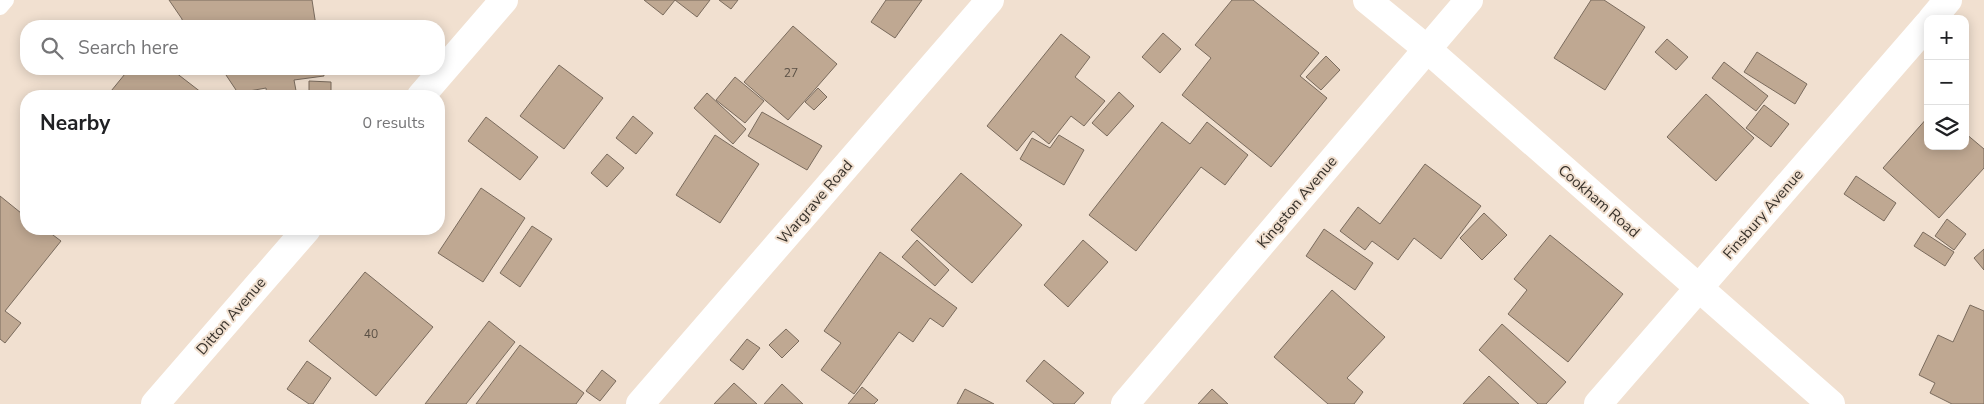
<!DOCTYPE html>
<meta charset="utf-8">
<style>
:root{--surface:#fff;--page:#f6f6f6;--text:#202124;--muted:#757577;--line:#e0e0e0}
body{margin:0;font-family:"Nunito Sans",sans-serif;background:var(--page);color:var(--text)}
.controls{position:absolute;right:15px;top:15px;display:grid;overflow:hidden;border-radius:10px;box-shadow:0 2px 12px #0003}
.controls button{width:45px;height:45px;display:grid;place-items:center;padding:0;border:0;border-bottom:1px solid var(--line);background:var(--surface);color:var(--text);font:25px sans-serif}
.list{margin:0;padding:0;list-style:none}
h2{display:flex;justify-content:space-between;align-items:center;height:65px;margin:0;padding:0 20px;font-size:21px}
h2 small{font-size:16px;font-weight:400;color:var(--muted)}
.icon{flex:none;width:28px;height:28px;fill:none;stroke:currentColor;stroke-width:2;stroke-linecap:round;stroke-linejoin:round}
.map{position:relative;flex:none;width:1984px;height:404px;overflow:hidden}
.search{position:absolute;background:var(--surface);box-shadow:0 2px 12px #0003;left:20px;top:20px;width:425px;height:55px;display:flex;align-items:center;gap:12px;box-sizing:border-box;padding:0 18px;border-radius:20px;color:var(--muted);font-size:19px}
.panel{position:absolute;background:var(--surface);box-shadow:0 2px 12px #0003;left:20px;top:90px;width:425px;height:145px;border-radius:20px}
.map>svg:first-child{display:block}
</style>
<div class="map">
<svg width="1984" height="404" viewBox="0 0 1984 404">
<rect width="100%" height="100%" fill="#f1e0d0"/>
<g fill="#bfa892" stroke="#7a6b5d">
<polygon points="169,0 312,0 316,26 183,26 182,19"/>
<polygon points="644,0 675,0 663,15"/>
<polygon points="675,0 710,0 697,17"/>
<polygon points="719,0 738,0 731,9"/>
<polygon points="886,0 922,0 895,38 871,22"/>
<polygon points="1232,0 1253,0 1319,53 1300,76 1327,98 1271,167 1182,95 1211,58 1195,45"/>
<polygon points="1591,0 1604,0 1645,27 1605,90 1554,58"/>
<polygon points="793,26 837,64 788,120 744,82"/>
<polygon points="1163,33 1181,49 1160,73 1142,57"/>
<polygon points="1061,34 1090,57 1075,77 1105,101 1084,126 1071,116 1049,144 1033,131 1017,151 987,126"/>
<polygon points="1667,39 1688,57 1676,70 1655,52"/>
<polygon points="1757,52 1807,84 1795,104 1744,72"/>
<polygon points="1326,56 1340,70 1321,90 1306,77"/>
<polygon points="1724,62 1768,96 1756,111 1712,78"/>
<polygon points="559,65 603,98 564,149 520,116"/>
<polygon points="129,69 171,69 206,96 107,96"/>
<polygon points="222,69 323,69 324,76 294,80 297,96 267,96 266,88 238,93"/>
<polygon points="735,77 764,101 745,123 716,100"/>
<polygon points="309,81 331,82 331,96 309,96"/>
<polygon points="818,88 827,97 814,110 805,102"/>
<polygon points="1119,92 1134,106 1107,136 1092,123"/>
<polygon points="707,93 746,129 733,144 694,108"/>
<polygon points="1706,94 1754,138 1716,181 1667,137"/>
<polygon points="1764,105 1789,124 1771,147 1746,128"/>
<polygon points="762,112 822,146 807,170 748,136"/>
<polygon points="633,116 653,133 636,154 616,138"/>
<polygon points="486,117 538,157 520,180 468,141"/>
<polygon points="1928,117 1928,146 1965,146 1965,133 1984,149 1984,168 1939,218 1883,168"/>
<polygon points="1162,122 1190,144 1207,122 1248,155 1225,185 1201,167 1136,251 1089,215"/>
<polygon points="715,135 759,164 720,223 676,195"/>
<polygon points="1059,135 1084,150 1064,185 1020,159 1032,138 1050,148"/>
<polygon points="607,154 624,168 607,187 591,173"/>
<polygon points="1425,164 1481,206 1441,259 1414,238 1398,260 1372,241 1365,250 1340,231 1358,207 1380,224"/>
<polygon points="961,173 1022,225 972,283 911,230"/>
<polygon points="1856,176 1896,203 1884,221 1844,194"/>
<polygon points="481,188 525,218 483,282 438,253"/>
<polygon points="0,196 26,217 26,229 45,229 61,241 5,311 21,323 5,343 0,339"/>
<polygon points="1484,213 1507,235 1482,260 1460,238"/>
<polygon points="1947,219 1966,234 1954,250 1935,236"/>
<polygon points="532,226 552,239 520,287 500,273"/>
<polygon points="1324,229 1373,263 1355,290 1306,256"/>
<polygon points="1923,232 1954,252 1945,266 1914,246"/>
<polygon points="1550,235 1623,294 1568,362 1508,314 1527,290 1514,279"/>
<polygon points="917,240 949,270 935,286 902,257"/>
<polygon points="1083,240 1108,262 1068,307 1044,285"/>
<polygon points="1984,249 1984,270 1974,258"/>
<polygon points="880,252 957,308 943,327 930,318 913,342 899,332 854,394 821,370 841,343 824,331"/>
<polygon points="365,272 433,327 376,396 309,341"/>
<polygon points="1332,290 1385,337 1347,378 1363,392 1354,404 1328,404 1274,357"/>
<polygon points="1970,305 1984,311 1984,404 1952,404 1930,393 1935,383 1919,375 1938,335 1953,342"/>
<polygon points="489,321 515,342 466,404 425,404"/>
<polygon points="1502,324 1566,382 1546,404 1538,404 1479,350"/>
<polygon points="786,329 799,341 782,358 769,345"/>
<polygon points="747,339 760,348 743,370 730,360"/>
<polygon points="520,345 584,393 576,404 476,404"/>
<polygon points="1044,360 1084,393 1074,404 1054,404 1026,381"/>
<polygon points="307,361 331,378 313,404 309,404 287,389"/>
<polygon points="602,370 616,381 600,401 586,391"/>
<polygon points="1489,376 1519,404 1463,404"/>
<polygon points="734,383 757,404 714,404"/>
<polygon points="782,384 803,404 764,404"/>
<polygon points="862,387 878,400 874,404 848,404"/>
<polygon points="965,389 994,404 957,404"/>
<polygon points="1212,389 1228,404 1198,404"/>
</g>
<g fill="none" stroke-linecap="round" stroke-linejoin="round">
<polyline stroke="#fff" stroke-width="16" points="0,7 6,0"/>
<g stroke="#fff" stroke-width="28">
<polyline points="1367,0 1427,49 1831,404"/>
<polyline points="1932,19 1948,0"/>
<polyline points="421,96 504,0"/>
<polyline points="155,404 307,229"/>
<polyline points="640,404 990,0"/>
<polyline points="1125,404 1469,0"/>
<polyline points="1598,404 1928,24"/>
</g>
</g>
<g text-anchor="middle" stroke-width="4" stroke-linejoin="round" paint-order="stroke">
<g font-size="12" fill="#5a5045">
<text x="791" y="77">27</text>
<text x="371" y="338">40</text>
</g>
<g font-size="15" fill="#38322b" stroke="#f1e0d0">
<text transform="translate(1599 201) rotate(41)" y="5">Cookham Road</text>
<text transform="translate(815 202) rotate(-49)" y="5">Wargrave Road</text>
<text transform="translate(1297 202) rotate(-50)" y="5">Kingston Avenue</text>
<text transform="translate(1763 214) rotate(-49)" y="5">Finsbury Avenue</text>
<text transform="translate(231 316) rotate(-49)" y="5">Ditton Avenue</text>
</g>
</g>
</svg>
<div class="controls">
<button>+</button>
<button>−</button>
<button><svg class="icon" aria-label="layers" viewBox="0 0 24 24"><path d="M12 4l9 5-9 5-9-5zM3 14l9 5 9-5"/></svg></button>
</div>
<div class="search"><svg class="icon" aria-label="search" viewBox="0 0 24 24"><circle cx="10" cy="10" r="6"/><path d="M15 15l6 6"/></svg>Search here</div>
<section class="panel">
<h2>Nearby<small>0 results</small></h2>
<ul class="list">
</ul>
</section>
</div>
